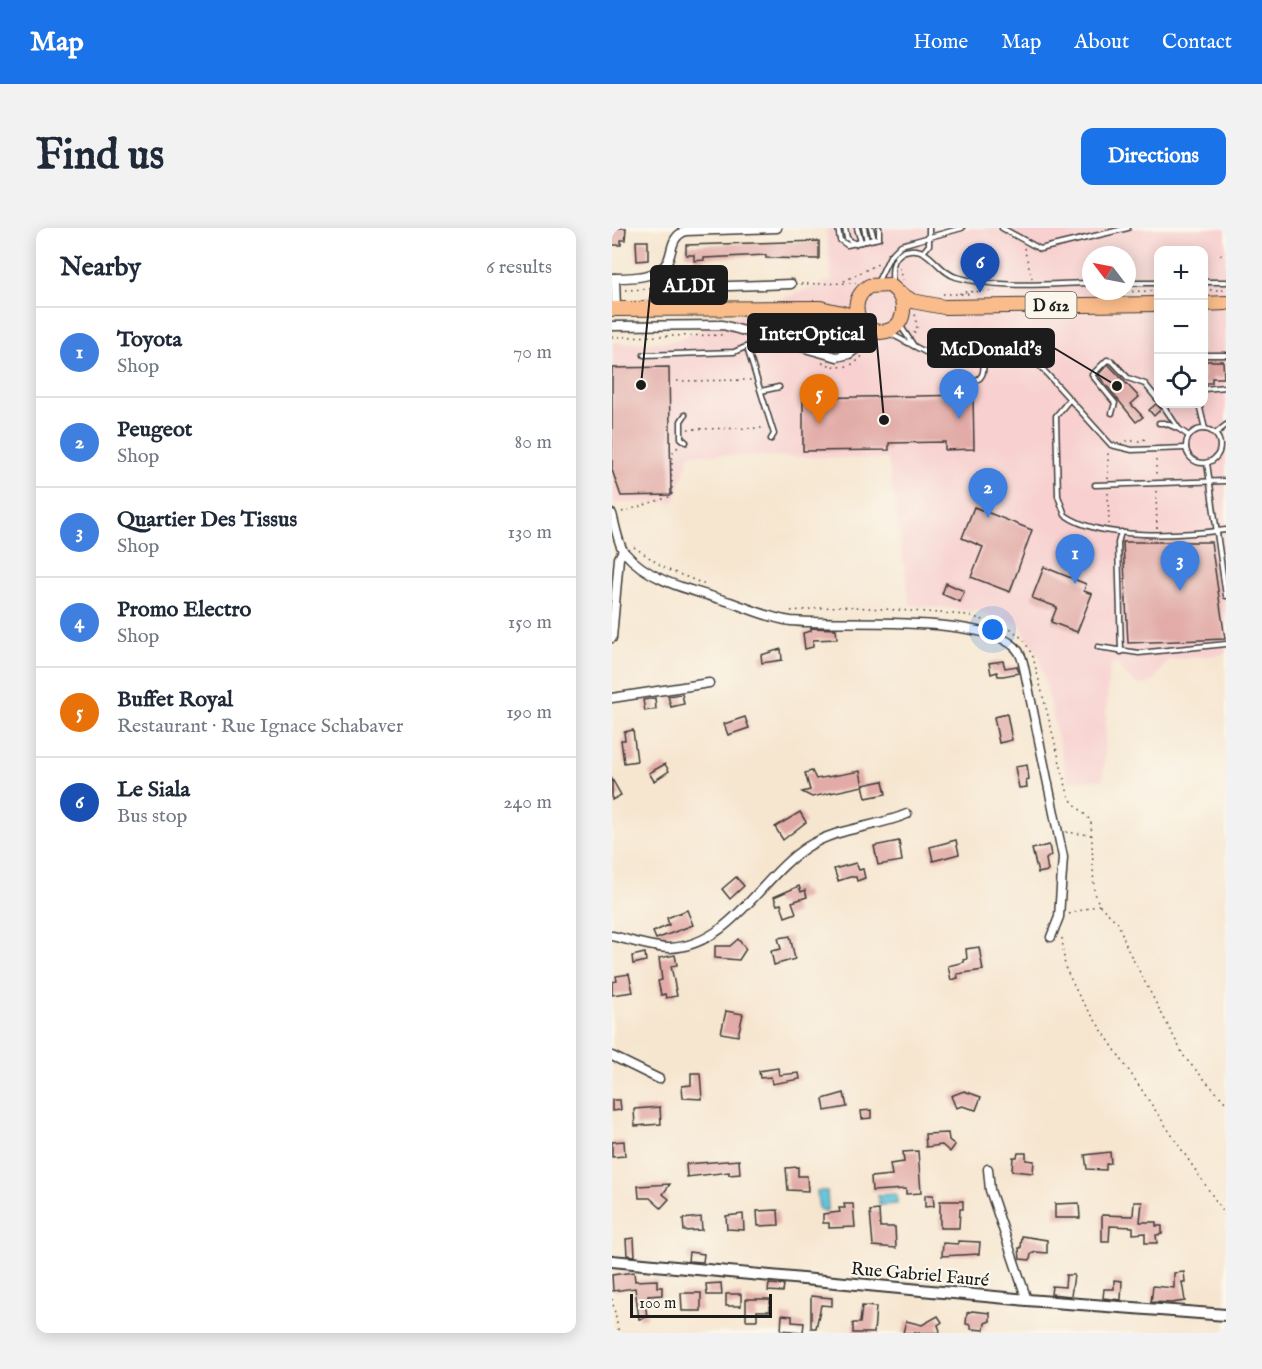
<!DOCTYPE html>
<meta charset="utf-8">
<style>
:root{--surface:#fff;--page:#f2f2f3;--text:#1f2937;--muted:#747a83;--line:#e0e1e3;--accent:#1a73e8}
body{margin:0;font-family:"IM FELL English",serif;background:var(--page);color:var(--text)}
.controls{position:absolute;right:18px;top:18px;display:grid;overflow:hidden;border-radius:12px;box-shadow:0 3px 15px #0003}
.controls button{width:54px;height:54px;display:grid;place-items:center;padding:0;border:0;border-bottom:2px solid var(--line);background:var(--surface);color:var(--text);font:30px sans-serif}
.compass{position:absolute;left:470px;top:18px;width:54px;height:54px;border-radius:50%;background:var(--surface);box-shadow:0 3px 15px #0003;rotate:302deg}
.scale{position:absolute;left:18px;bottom:15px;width:142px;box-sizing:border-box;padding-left:6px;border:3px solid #1c1c1c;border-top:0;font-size:16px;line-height:21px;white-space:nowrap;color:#1c1c1c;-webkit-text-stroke:4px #fbf7ec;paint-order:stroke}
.you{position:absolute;left:381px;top:402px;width:21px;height:21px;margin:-15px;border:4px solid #fff;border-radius:50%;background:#1a73e8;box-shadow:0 0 0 9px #1a73e833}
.badge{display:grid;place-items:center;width:39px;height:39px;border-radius:50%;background:var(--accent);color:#fff;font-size:20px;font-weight:700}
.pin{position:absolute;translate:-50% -50px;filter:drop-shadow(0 2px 3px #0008)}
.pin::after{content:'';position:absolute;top:32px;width:21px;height:18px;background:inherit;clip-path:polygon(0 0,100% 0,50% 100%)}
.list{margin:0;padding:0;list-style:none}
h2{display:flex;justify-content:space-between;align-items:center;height:78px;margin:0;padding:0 24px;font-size:26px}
h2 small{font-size:20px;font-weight:400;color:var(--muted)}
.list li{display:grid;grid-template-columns:39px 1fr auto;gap:18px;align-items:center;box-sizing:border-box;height:90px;padding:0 24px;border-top:2px solid var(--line)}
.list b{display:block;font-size:22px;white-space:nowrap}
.list p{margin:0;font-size:20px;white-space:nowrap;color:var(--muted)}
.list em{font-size:20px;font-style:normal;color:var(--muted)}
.icon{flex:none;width:33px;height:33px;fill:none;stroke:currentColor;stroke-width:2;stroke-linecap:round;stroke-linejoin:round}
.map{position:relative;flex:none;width:614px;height:1105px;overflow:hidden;border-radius:12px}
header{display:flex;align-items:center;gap:36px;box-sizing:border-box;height:84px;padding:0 30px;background:var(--accent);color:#fff}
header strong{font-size:28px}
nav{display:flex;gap:33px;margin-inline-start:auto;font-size:21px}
.intro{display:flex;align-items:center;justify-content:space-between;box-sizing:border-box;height:144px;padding:0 36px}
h1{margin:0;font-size:42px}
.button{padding:15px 27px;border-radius:12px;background:var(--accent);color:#fff;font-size:21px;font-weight:700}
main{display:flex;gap:36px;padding:0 36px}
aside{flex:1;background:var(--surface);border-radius:12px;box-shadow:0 3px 15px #0003}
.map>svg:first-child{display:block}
</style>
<header>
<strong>Map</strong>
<nav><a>Home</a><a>Map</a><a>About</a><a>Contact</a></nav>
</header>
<div class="intro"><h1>Find us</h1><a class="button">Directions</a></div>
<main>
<aside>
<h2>Nearby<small>6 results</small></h2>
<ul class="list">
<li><span class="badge" style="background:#3f7fe0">1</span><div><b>Toyota</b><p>Shop</p></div><em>70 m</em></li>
<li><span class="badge" style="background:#3f7fe0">2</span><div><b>Peugeot</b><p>Shop</p></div><em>80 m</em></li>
<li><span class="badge" style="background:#3f7fe0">3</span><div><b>Quartier Des Tissus</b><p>Shop</p></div><em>130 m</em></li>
<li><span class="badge" style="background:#3f7fe0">4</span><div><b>Promo Electro</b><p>Shop</p></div><em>150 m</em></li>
<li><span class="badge" style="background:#e8710a">5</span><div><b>Buffet Royal</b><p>Restaurant · Rue Ignace Schabaver</p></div><em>190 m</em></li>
<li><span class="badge" style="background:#1a4fb4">6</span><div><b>Le Siala</b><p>Bus stop</p></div><em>240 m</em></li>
</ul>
</aside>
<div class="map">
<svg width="614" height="1105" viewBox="0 0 614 1105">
<rect width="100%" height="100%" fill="#fbf7ec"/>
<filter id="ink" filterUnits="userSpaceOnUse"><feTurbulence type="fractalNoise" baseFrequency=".0167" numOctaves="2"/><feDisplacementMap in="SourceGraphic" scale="12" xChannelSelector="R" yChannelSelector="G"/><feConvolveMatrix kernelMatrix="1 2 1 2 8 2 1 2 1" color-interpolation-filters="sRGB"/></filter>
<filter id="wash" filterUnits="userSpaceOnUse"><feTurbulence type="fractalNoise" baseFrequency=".008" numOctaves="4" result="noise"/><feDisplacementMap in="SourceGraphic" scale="24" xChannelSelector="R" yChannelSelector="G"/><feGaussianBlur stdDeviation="1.35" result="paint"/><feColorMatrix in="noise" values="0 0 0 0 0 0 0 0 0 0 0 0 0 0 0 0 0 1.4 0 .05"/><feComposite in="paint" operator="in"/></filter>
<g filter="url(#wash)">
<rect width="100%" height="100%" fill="#f6e6d0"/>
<path fill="#f7d0cf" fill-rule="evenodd" d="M214 0H614V426L556 432 541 454 532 457 524 456 510 444 505 435 499 436 496 450 491 552 456 554 427 427 408 398 369 383 298 377 276 231 78 226 62 274 1 275 0 115 57 114 220 52ZM546 22H592V176H546ZM479 27H515V63H479Z"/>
<g fill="#5fc4dc" stroke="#3e707c" stroke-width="1.5">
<polygon points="205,963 215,963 216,981 213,983 207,981"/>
<polygon points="284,966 285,976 267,977 266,967"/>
</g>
<g id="blocks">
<g fill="#e2aba7">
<polygon points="0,0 14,0 13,12 9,12 9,17 0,17"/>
<polygon points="24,13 36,13 36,32 25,33"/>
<polygon points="207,13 207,31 154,30 154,27 92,30 92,32 82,33 82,27 74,27 74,17"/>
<polygon points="591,133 611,133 612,150 600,150 600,155 591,155"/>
<polygon points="496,136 527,169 519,176 531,189 524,194 486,147"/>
<polygon points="57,139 59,267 9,268 0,242 0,140"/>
<polygon points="361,167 362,221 333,222 333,214 277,215 277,222 191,223 191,170"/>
<polygon points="544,176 549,181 542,188 537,182"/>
<polygon points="362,279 420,302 398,364 359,349 371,319 350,310"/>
<polygon points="511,314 599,314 613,411 516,415"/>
<polygon points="432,339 474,356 472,363 480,366 465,404 439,394 445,379 420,370"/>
<polygon points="334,355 352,363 348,374 330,366"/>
<polygon points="199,400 224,401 225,411 201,412 201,419 193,421 191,405 199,403"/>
<polygon points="169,421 170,432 150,435 149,427"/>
<polygon points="391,433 393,440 405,438 407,445 391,448 386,448 385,444 379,446 377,435"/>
<polygon points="70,466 72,476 59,479 56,468"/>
<polygon points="43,470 44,481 33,483 31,472"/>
<polygon points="395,486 400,512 387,515 382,489"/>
<polygon points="133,489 137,500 116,507 112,496"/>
<polygon points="21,502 25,533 12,535 9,512 13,512 12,504"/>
<polygon points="53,536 57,543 42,553 37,545"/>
<polygon points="415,537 417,551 414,552 415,559 407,560 403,539"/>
<polygon points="200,543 204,551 248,543 251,558 200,569 190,564 198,562 193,545"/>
<polygon points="0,551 9,567 0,572"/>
<polygon points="271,553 274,566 254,570 251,557"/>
<polygon points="188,584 194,594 171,612 163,599"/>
<polygon points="344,612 347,626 321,633 318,619"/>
<polygon points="287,613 290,633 266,637 262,618"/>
<polygon points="437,617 439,627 434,631 436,643 426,645 420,621"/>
<polygon points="244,635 247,642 251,641 253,650 245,653 244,649 238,649 226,653 222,641"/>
<polygon points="124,649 132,658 118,671 110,661"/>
<polygon points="187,658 189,664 193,662 195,669 180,674 184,685 173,689 169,676 165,677 162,669"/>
<polygon points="75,682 81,697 44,711 41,704 57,697 55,690"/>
<polygon points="178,708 183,731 162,737 159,723 169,721 166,710"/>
<polygon points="126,711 134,721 127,732 103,730 103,718 118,718"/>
<polygon points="367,719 371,742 345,746 346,750 339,752 336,738 352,734 351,732 355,731 354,721"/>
<polygon points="33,725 34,733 21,736 20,728"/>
<polygon points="63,727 65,737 59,738 65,768 54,770 53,766 49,767 46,753 50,752 47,730"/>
<polygon points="17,746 21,764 0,767 0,754 5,753 4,748"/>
<polygon points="114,783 131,786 126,808 109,805"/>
<polygon points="166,840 167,847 187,845 188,851 160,856 159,849 148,850 147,843"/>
<polygon points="79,845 88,845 90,871 71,870 70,858 79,857"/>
<polygon points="352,863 369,869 364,882 350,878 344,880 339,868"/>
<polygon points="232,865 235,879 213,883 211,871"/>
<polygon points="0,872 8,872 9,882 0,883"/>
<polygon points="48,879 49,896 23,898 22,881"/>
<polygon points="259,882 259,890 250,891 249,883"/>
<polygon points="336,905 337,912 343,917 338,924 330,917 314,919 313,906"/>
<polygon points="12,913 13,928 0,929 0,914"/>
<polygon points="306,923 309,965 294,966 294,961 260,963 259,949 280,947 278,936 292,934 291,924"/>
<polygon points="498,924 499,935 494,936 494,942 475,941 473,927"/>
<polygon points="406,925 414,925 414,932 422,933 421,945 400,943 401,929 405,929"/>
<polygon points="127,932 128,946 117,947 117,944 75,949 74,936"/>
<polygon points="186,939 186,948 195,948 196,963 176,962 174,940"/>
<polygon points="58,956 51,966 57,971 49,980 38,970 27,970 26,958"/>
<polygon points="313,967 321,967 322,978 313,979"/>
<polygon points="328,973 351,973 351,981 348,981 347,1000 328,1000"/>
<polygon points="522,974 530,974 528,994 544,994 544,998 550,998 550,1006 544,1007 545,1015 533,1015 533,1005 521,1006 521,999 498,998 497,1014 490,1014 490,987 521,988"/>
<polygon points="467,975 468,990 443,990 443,976"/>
<polygon points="232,976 241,976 243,999 217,1000 217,995 211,995 211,986 228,984 227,980 233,980"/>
<polygon points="166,982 167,997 146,998 145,983"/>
<polygon points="267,982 268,999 283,999 284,1020 261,1018 258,983"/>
<polygon points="131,986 132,1002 115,1001 114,988"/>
<polygon points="89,989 90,1002 72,1003 71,991"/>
<polygon points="410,1008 435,1012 435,1025 424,1024 419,1026 418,1032 408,1031 407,1020 409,1020"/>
<polygon points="22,1010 23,1028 15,1027 14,1011"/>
<polygon points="346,1013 368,1014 367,1026 330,1028 331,1015 346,1016"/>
<polygon points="77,1024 92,1026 91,1034 76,1033"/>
<polygon points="22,1044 23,1053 45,1052 45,1059 50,1059 50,1067 36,1068 37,1072 33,1073 35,1089 27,1091 23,1060 1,1063 0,1047"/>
<polygon points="572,1044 573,1054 570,1054 573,1073 559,1075 539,1074 541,1058 562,1060 562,1045"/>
<polygon points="454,1047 462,1047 459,1068 439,1066 440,1058 453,1059"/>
<polygon points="502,1052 510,1053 509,1072 491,1070 492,1061 502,1061"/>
<polygon points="109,1055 110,1067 95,1067 94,1056"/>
<polygon points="157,1056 172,1057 171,1064 156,1063"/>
<polygon points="69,1065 89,1065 89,1083 70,1083"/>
<rect x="114" y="1066" width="15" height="12"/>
<polygon points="199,1068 220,1070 220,1078 209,1077 204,1100 199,1100"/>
<polygon points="134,1071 158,1071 158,1083 145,1083 145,1092 134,1092"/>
<polygon points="250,1078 264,1079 262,1105 241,1105 241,1095 248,1095"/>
<polygon points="360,1083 378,1085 378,1093 373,1095 372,1102 359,1101 359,1097 354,1096 355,1085"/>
<polygon points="170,1087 180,1088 180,1094 192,1095 191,1104 169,1102"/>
<polygon points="326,1088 330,1094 326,1097 328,1103 325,1105 291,1105 294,1093 310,1097"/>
</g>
</g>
</g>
<g filter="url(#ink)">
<use href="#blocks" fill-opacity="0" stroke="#3d3a37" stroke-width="1.5"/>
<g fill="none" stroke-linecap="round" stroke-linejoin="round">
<defs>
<g id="service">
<polyline points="226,0 228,12 235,17 267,10 267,0"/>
<polyline points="233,0 235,10 243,16"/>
<polyline points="245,0 249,14"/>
<polyline points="252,0 255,13"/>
<polyline points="259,0 262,11"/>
<polyline points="390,0 428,21 516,0"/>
<polyline points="312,23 317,17 317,0"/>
<polyline points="266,53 278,28 289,17 350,0"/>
<path d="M281 54C278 39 282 24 298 22 318 19 326 44 344 49 387 61 435 56 479 55"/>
<polyline points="592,54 614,54"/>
<polyline points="515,55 546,55"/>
<polyline points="288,97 302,118"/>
<polyline points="141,105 136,123 162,206 159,211"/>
<polyline points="279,106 319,127 414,127 426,136 499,217 520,222 574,220"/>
<polyline points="32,127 122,124 136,118"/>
<polyline points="592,127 614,127"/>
<path d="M356 155C374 152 372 142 371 127"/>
<polyline points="592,161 614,159"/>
<polyline points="149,163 167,159"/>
<path d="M458 171 444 188 446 268 453 287C489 313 571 307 614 302"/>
<polyline points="587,176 593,201"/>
<polyline points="500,185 503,175 480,147 495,132 500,133 516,150 533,156 546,172"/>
<polyline points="73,187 69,193 69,210 74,214"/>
<polyline points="547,195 553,195 567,201 550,176"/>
<circle cx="591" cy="218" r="17"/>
<polyline points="567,201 577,208"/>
<polyline points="603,206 614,197"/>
<polyline points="595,235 614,368"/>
<polyline points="483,257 614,253"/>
<polyline points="509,304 506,315 509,424"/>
<polyline points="486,419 527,425 614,416"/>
</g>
<g id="minor">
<polyline points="54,36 76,56 85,59 179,56"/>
<polyline points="0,50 3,50 4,81"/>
<path d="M3 50C21 50 50 50 57 30 61 18 60 9 73 3L165 0"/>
<polyline points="0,98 111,97 225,129 237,126 268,104"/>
<polyline points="242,122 250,95"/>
<path d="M0 286C3 296 6 316 12 324 39 355 81 362 118 374 138 381 157 390 179 393 228 398 369 386 403 419 410 426 411 435 413 444L451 629 447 689 439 709"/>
<polyline points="0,410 7,330 11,323"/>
<polyline points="0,470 97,455"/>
<path d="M0 708C19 712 39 720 58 720 120 717 149 648 195 619 226 599 263 600 295 586"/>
<polyline points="0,828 47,851"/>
<polyline points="376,941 378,962 415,1072"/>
</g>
<polyline id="tertiary" points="0,1033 415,1072 614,1087"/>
<g id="primary">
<polyline points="289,66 300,73 332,79 546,76"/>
<polyline points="592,76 614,75"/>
<path d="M0 81 208 80C218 83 230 84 240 88 250 93 256 104 268 104 296 103 298 69 277 57L257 58C244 67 241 79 248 93"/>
</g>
</defs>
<use href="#service" stroke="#3d3a37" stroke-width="7"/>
<use href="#minor" stroke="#3d3a37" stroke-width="11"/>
<use href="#tertiary" stroke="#3d3a37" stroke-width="14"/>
<use href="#primary" stroke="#3d3a37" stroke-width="16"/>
<g stroke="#3d3a37" stroke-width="1.5" stroke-dasharray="1.5 4.5" stroke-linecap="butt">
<polyline points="412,20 420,50"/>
<polyline points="608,27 614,26"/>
<polyline points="288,40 291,52"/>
<polyline points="232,53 266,36"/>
<polyline points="189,56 244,55"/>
<polyline points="13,62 65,60"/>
<polyline points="592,62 614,62"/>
<polyline points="490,64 546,63"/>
<polyline points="331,66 357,66"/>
<polyline points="348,66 349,64 383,63"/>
<polyline points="302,105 305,101 303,85"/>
<polyline points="0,109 111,107"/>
<path d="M210 135C227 140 239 142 251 127"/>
<polyline points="65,153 139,152"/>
<polyline points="76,201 152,200"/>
<polyline points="514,213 530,213 535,209"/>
<polyline points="544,232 544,249"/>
<polyline points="496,251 496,223"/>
<polyline points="544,263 545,300"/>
<polyline points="496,265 497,296"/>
<polyline points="10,284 60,268 60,225 67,218"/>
<polyline points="22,319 54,341 92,356"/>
<polyline points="179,383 229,378 355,387 398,400 412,412 421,429 457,570 479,593 482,662 487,677 506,695 516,722 573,830 614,875"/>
<polyline points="454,604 479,607"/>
<polyline points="457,686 487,677"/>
<polyline points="450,710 453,739 467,768 614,988"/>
<polyline points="0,1071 7,1105"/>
</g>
<use href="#service" stroke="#fff" stroke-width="4"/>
<use href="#minor" stroke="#fff" stroke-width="8"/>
<use href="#tertiary" stroke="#fff" stroke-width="10"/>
<use href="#primary" stroke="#fabc8b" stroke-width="14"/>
</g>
</g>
<g text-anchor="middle" stroke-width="4.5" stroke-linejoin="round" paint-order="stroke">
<rect fill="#fbf7ec" stroke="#5f5e5a" stroke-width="1.5" x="413.5" y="64" width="51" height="26" rx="4.5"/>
<g font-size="16" font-weight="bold" fill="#1c1c1c">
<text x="439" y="83">D 612</text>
</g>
<g font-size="18" fill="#1c1c1c" stroke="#fbf7ec">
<text transform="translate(308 1046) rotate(5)" y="6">Rue Gabriel Fauré</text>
</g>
</g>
<path fill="none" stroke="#1c1c1c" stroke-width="2" d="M29 157L39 57M272 192L264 105M505 158L442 120"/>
<g fill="#1c1c1c" stroke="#fbf7ec" stroke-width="2">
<circle cx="29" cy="157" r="6"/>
<circle cx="272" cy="192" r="6"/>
<circle cx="505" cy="158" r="6"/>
</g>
<g fill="#1c1c1c" stroke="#1c1c1c" stroke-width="2">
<rect x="39" y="38" width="76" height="38" rx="6"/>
<rect x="136" y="86" width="128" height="38" rx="6"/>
<rect x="316" y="101" width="126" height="38" rx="6"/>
</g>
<g font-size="20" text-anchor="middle" font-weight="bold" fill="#fff">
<text x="77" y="64">ALDI</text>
<text x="200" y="112">InterOptical</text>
<text x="379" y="127">McDonald's</text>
</g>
</svg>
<div class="controls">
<button>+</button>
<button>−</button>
<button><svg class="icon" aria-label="locate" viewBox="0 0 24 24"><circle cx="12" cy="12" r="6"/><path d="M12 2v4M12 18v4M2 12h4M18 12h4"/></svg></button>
</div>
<svg class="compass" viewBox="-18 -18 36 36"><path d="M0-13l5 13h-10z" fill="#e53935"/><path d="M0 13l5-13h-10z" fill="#747a83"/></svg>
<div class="scale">100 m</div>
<div class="you"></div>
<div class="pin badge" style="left:463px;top:356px;background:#3f7fe0">1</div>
<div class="pin badge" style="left:376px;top:290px;background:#3f7fe0">2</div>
<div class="pin badge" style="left:568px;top:363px;background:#3f7fe0">3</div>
<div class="pin badge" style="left:347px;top:191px;background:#3f7fe0">4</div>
<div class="pin badge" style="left:207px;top:196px;background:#e8710a">5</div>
<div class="pin badge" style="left:368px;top:65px;background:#1a4fb4">6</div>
</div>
</main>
